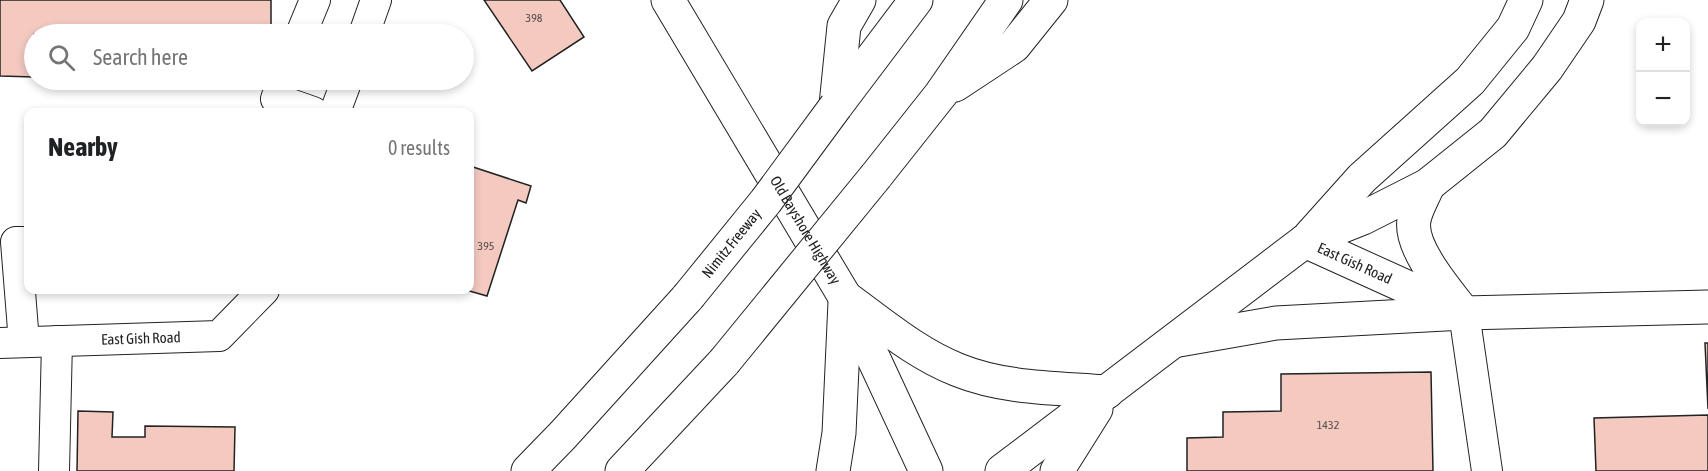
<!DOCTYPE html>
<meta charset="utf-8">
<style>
:root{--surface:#fff;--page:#f6f6f6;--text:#202124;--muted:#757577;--line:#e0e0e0}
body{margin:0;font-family:"Asap Condensed",sans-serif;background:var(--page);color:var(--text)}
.controls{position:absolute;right:18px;top:18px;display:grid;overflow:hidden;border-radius:12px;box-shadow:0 3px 9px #0003}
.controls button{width:54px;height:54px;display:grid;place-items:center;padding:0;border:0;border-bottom:2px solid var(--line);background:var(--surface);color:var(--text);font:30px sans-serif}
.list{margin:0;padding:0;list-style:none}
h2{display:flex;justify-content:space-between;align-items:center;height:78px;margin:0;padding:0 24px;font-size:26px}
h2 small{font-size:20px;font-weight:400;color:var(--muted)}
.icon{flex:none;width:33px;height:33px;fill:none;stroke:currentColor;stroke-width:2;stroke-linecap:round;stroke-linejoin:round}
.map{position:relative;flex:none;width:1708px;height:471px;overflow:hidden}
.search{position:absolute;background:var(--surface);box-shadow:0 3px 9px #0003;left:24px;top:24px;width:450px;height:66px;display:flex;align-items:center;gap:15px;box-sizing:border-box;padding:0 21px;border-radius:33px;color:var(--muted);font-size:22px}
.panel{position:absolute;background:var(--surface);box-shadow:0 3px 9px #0003;left:24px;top:108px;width:450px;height:186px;border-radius:12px}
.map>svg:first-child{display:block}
</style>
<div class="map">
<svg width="1708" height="471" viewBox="0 0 1708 471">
<rect width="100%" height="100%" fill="#fff"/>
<g fill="#f3c9c0" stroke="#222" stroke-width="1.5">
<polygon points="0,0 271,0 271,34 34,34 34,77 0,76"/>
<polygon points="484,0 560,0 584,37 532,71"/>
<rect x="47" y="80" width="161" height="7"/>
<polygon points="470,166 531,186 526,203 518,200 487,296 466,290 470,290"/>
<polygon points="1705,343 1708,343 1708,409"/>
<polygon points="1431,372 1433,471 1187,471 1187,438 1223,437 1223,412 1281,411 1281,374"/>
<polygon points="78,411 113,412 112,437 145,437 145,426 235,427 234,471 77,471"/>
<polygon points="1708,415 1708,471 1596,471 1594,418"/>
</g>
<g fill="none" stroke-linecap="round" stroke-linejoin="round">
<defs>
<g id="minor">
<polyline points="301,34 315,0"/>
<polyline points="364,34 376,0"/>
<polyline points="283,80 276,99 313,112"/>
<polyline points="335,112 347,80"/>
<polyline points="1464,313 1487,471"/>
<polyline points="24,342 16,242 28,242"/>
<path id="s1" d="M0 343 219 336 264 290"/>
<polyline points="54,471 57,341"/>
</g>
<g id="major">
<path id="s2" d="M668 0 845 297 926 471"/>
<path d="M846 298C882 324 917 354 958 370 1005 389 1058 388 1107 392"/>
<polyline points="1179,340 1276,323 1464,313 1708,307"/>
<polyline points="833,471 839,433 845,302"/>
<path id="s3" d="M1002 471 1305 241 1464 313"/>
<polyline points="1057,471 1096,409"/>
</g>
<g id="highway">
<polyline points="955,85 1014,46 1051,0"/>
<polyline points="836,105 844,26 859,0"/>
<polyline points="836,106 916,0"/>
<polyline points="876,176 941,94 1006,0"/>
<path d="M1428 185C1424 196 1416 208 1414 220 1409 248 1448 292 1464 313"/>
<polyline points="1310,236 1362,178 1470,81 1513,28 1526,0"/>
<polyline points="1305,241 1363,218 1428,185 1493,133 1547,68 1579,21 1587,0"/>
<polyline points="528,471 563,435 688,297"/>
<polyline points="622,471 724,362"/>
</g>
</defs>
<use href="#minor" stroke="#222" stroke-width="32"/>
<use href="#major" stroke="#222" stroke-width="35"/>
<use href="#highway" stroke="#222" stroke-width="35"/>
<use href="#minor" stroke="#fff" stroke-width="30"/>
<use href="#major" stroke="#fff" stroke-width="33"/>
<use href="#highway" stroke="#fff" stroke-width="33"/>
<defs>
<g id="highway-bridge">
<path id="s4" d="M688 297 766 201 836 106"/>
<polyline points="724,362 876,176"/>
</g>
</defs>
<use href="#highway-bridge" stroke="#222" stroke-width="35" stroke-linecap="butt"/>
<use href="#highway-bridge" stroke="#fff" stroke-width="33"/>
</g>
<g text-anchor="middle" stroke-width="4.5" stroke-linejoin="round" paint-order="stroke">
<g font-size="12" fill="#564c4a">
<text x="534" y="22">398</text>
<text x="486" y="250">395</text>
<text x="1328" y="429">1432</text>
</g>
<g font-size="15" fill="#222" stroke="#fff">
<text dy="5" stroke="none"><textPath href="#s2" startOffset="268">Old Bayshore Highway</textPath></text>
<text dy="5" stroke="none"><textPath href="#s4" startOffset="69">Nimitz Freeway</textPath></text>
<text dy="5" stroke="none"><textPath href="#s3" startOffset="435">East Gish Road</textPath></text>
<text dy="5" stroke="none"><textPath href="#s1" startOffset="141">East Gish Road</textPath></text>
</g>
</g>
</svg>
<div class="controls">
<button>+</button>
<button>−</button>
</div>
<div class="search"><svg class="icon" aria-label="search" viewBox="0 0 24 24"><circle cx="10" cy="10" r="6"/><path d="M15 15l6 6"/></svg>Search here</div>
<section class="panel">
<h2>Nearby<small>0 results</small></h2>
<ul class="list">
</ul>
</section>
</div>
